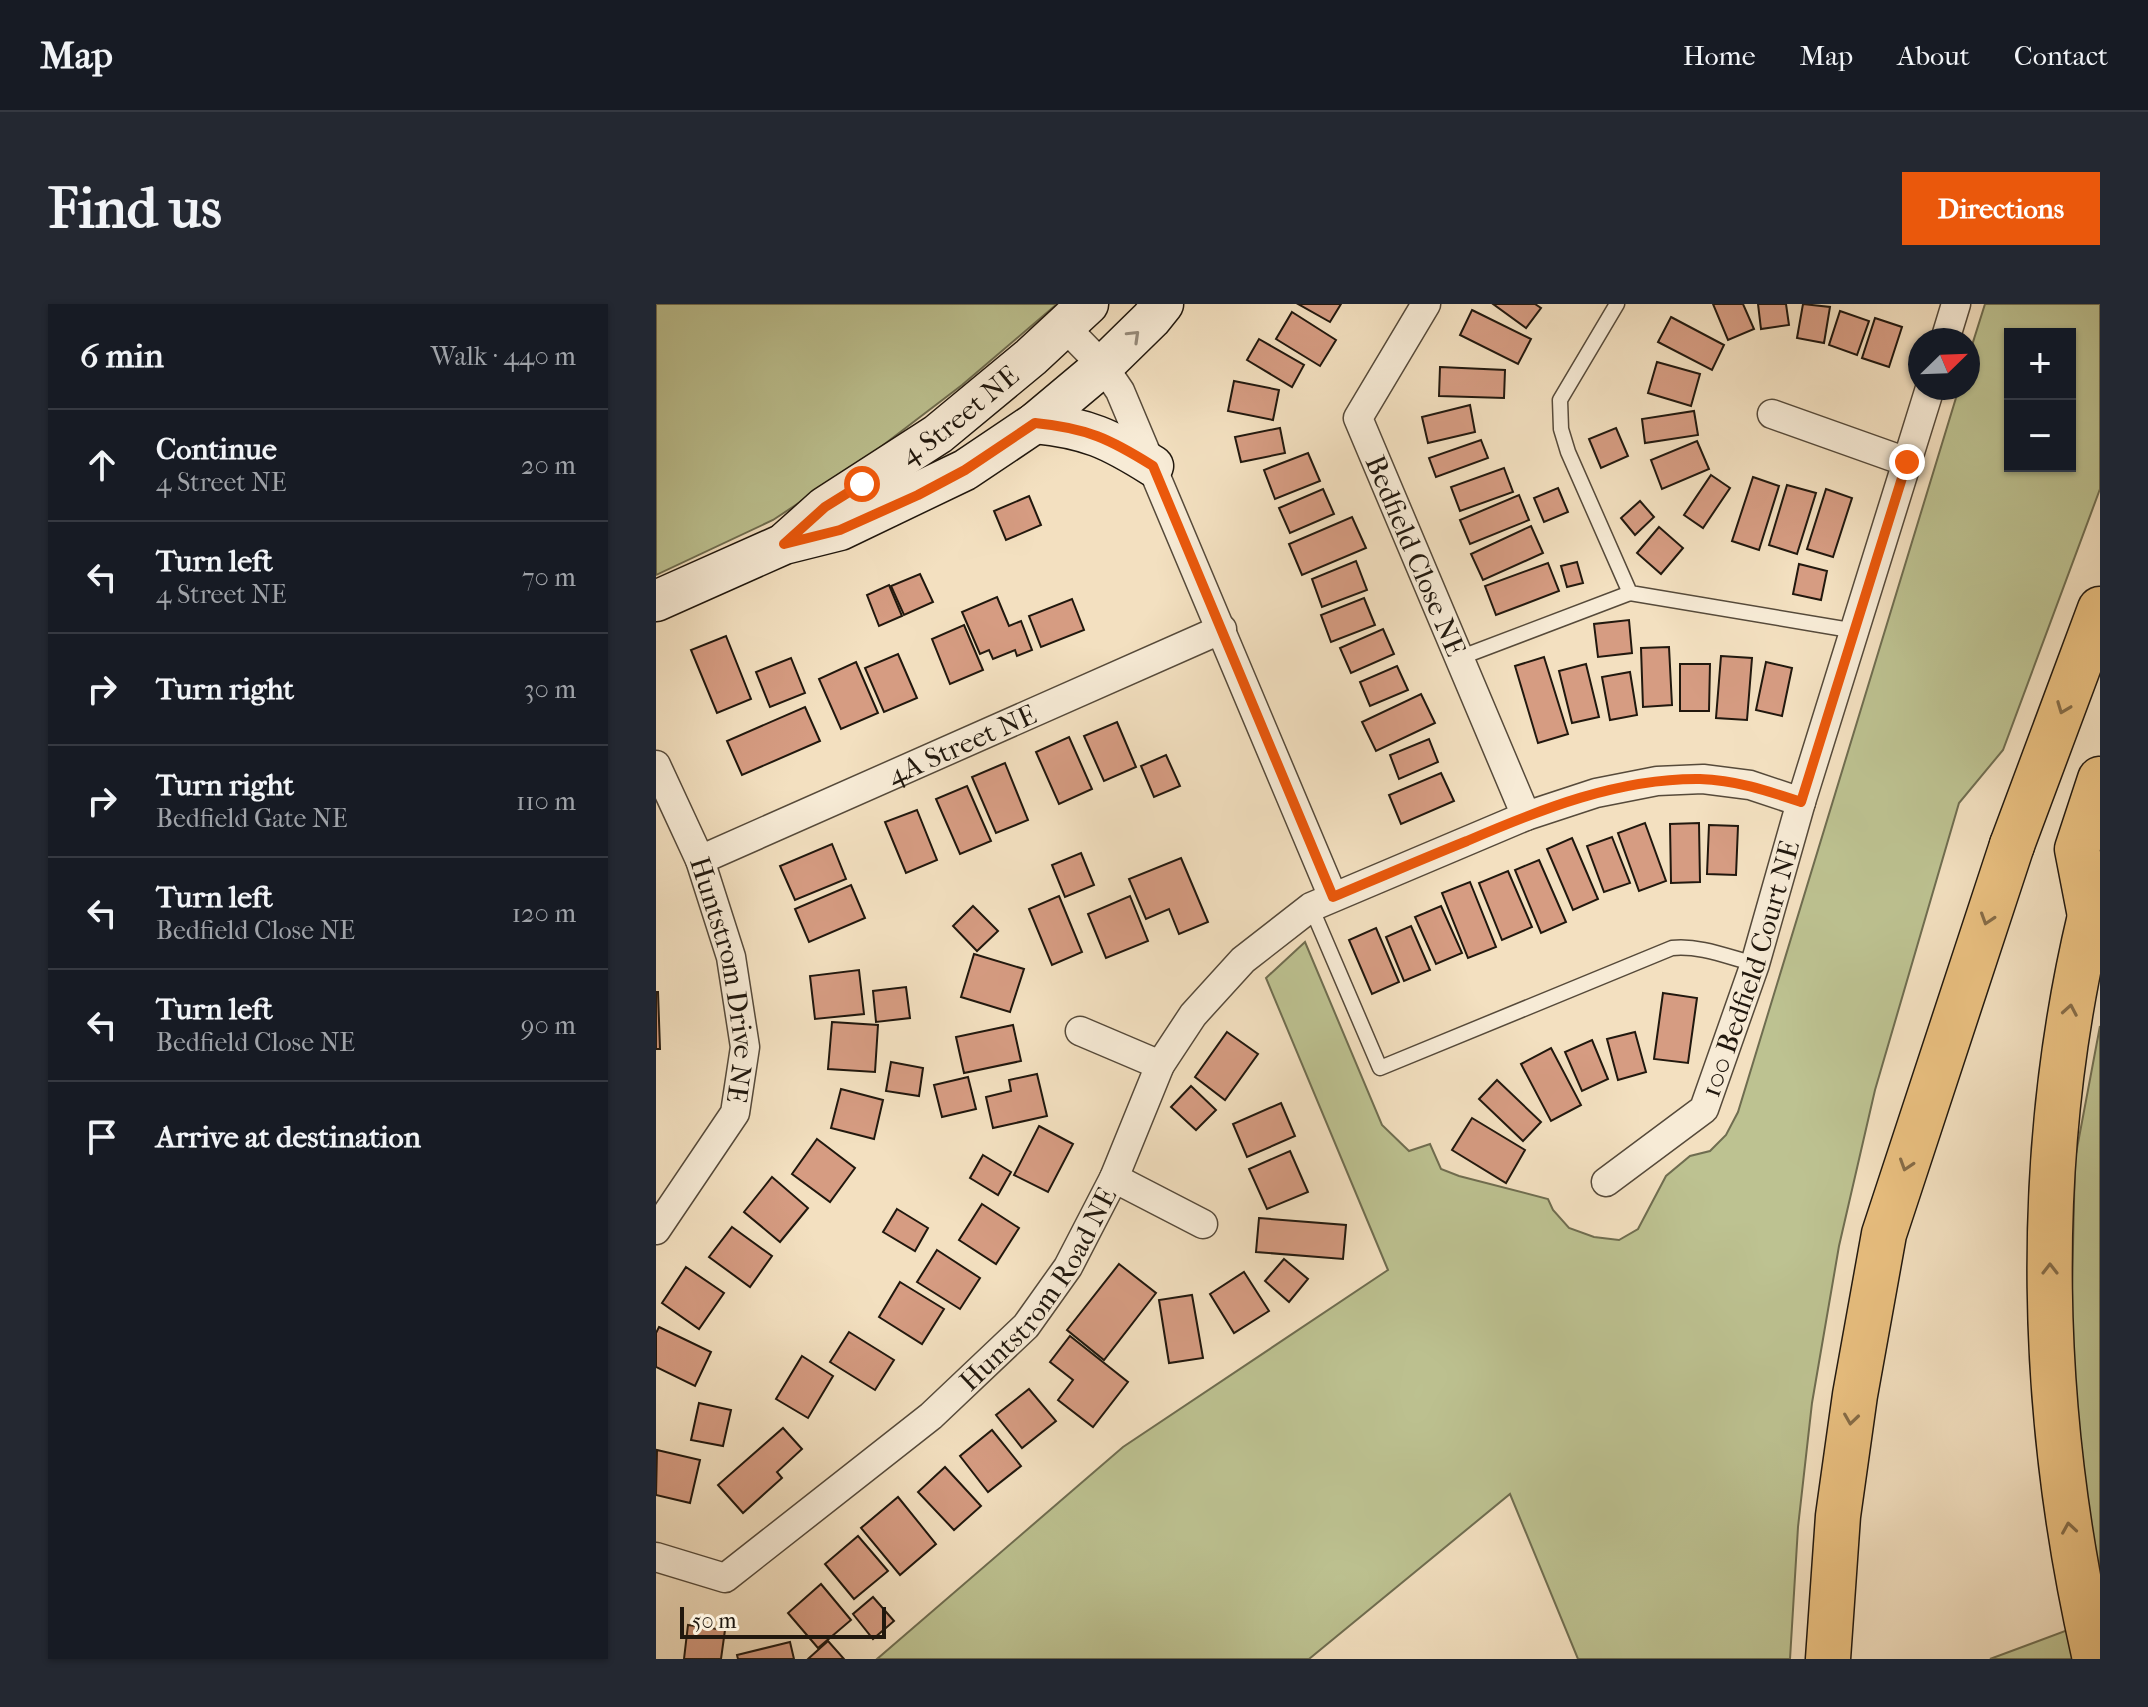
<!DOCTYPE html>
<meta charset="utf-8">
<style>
:root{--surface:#171b24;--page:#242831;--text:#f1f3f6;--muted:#9ea1a6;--line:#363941;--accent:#ea580c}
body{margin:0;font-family:"IM FELL French Canon",serif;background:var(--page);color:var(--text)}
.controls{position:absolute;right:24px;top:24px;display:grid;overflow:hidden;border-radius:0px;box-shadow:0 2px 6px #0004}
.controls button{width:72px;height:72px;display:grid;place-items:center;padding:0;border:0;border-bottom:2px solid var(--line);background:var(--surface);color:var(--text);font:40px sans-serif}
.compass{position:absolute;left:1252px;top:24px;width:72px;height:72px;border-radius:50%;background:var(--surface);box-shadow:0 2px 6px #0004;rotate:67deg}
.scale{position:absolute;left:24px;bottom:20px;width:206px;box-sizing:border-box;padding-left:8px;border:4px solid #21180e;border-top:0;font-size:22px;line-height:28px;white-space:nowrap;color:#21180e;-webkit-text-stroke:6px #f7ebd6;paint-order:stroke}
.stop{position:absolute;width:24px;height:24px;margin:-18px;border:6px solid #ea580c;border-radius:50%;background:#fff}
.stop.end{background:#ea580c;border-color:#fff;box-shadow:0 2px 8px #0008}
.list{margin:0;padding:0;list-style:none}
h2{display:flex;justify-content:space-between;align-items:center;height:104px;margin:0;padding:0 32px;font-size:34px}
h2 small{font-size:26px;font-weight:400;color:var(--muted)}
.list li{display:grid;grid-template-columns:52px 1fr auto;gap:24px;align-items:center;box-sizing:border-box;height:112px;padding:0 32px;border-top:2px solid var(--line)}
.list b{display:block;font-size:30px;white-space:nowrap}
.list p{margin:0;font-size:26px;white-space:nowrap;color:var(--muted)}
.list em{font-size:26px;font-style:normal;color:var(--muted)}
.icon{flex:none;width:44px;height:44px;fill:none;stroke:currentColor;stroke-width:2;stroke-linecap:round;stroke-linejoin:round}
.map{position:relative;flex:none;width:1444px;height:1355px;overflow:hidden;border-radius:0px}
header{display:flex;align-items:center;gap:48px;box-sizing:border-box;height:112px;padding:0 40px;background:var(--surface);border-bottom:2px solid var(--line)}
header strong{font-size:38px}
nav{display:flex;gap:44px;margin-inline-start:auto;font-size:28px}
.intro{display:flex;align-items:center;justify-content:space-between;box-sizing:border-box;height:192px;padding:0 48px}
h1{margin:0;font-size:56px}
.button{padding:20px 36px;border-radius:0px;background:var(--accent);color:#fff;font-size:28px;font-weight:700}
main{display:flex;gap:48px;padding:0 48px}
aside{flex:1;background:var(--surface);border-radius:0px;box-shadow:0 2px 6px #0004}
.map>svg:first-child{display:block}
</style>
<header>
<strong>Map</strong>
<nav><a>Home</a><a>Map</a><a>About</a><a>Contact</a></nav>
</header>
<div class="intro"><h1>Find us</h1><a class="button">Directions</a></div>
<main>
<aside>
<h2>6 min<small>Walk · 440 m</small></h2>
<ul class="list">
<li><svg class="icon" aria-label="ahead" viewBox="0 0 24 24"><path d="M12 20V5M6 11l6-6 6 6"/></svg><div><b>Continue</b><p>4 Street NE</p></div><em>20 m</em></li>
<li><svg class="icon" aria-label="left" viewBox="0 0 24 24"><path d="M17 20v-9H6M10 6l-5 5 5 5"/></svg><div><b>Turn left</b><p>4 Street NE</p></div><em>70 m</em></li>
<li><svg class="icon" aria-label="right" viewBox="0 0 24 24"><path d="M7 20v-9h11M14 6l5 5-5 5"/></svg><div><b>Turn right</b></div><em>30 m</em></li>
<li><svg class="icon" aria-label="right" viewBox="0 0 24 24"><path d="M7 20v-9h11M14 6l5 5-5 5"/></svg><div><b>Turn right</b><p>Bedfield Gate NE</p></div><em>110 m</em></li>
<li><svg class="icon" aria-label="left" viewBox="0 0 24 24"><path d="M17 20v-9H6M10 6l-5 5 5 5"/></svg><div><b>Turn left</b><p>Bedfield Close NE</p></div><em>120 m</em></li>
<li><svg class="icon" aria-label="left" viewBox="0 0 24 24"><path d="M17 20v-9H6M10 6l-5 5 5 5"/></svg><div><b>Turn left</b><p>Bedfield Close NE</p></div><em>90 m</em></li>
<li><svg class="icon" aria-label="arrive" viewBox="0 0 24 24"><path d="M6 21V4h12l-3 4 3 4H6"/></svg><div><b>Arrive at destination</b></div></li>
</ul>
</aside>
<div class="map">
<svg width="1444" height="1355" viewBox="0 0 1444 1355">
<rect width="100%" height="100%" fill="#f3e0c0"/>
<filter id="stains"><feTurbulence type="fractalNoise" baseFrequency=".0025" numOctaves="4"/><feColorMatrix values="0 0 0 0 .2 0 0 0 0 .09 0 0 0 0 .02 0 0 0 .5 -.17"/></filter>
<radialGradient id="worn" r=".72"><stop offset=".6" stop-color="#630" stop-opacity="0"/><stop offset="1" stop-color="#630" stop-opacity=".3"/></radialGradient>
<g fill="#bdc291" stroke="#6f6d50" stroke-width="2" fill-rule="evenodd">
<polygon points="0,0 401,0 306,81 205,158 117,216 0,271"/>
<path d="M1329 0H1444V185L1347 446 1303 499 1219 786 1183 942 1156 1099 1142 1223 1134 1355H922L854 1190 653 1355H221L467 1143 732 966 610 674 649 638 726 821 753 847 774 840 785 865 803 872 892 895 897 906 913 924 938 933 963 936 982 925 1010 872 1034 852 1054 847 1070 831 1082 808 1303 84H1312V54ZM1354 30H1414V162H1354Z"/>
<polygon points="1444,722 1444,1310 1428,1211 1415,1029 1419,855"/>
<polygon points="1444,1314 1444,1355 1334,1355"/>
</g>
<g fill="#d69c82" stroke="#21180e" stroke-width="2">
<polygon points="642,0 685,0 674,18"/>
<polygon points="837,0 879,0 885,4 870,24"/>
<polygon points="1057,0 1087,0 1098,25 1072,36"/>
<polygon points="1102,0 1130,0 1133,21 1105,25"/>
<polygon points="1147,0 1174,3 1168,39 1141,34"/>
<polygon points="816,6 875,35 862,60 804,31"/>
<polygon points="1184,7 1213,17 1201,51 1173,41"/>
<polygon points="636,8 680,36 664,62 620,35"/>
<polygon points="1015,13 1068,41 1056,66 1002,38"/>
<polygon points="1219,14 1246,23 1233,63 1206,54"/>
<polygon points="603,35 648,61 636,83 591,56"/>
<polygon points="1001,58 1044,70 1035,102 992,89"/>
<polygon points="784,63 849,66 848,94 783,92"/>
<polygon points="578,77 623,86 617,116 572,107"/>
<polygon points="814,101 819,128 772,139 766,113"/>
<polygon points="1038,107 1042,131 989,139 986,115"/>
<polygon points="624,124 629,149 585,158 579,133"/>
<polygon points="960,124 972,152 945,164 933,135"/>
<polygon points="825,136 832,154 780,173 773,154"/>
<polygon points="1041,137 1053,165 1006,185 995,156"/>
<polygon points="652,149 664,177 619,195 608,166"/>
<polygon points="848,164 857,188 804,207 795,183"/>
<polygon points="1055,171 1074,184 1047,224 1028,211"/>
<polygon points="1097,173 1123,182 1103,246 1076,237"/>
<polygon points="1131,181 1160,189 1141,250 1113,241"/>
<polygon points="902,184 912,208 888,218 878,194"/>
<polygon points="667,185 678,210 634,229 623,204"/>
<polygon points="1170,185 1196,194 1177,253 1151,245"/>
<polygon points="863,191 873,216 814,240 804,216"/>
<polygon points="373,192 385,221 350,236 338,207"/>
<polygon points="984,197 998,213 979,231 965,214"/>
<polygon points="696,213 710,244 646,271 633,240"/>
<polygon points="875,222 887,249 827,276 815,250"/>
<polygon points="1003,223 1027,244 1005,270 981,249"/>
<polygon points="700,257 711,286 666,303 656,275"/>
<polygon points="921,258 927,279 911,283 905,262"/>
<polygon points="892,259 903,287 840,311 829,282"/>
<polygon points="1143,260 1171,267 1165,296 1137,290"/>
<polygon points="264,270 277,298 248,311 235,282"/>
<polygon points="233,281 246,312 223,322 211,291"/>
<polygon points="341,293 353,322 365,317 376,346 361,352 359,346 337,355 333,346 324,350 306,308"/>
<polygon points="708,294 719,321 675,338 665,311"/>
<polygon points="416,295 428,326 385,343 373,312"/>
<polygon points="973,316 976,349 942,353 938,320"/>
<polygon points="308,321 327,366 294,380 276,335"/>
<polygon points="727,325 738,350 695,369 684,344"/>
<polygon points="70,332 95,395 61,409 35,346"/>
<polygon points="1013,343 1016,401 987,403 985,344"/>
<polygon points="242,350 261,394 228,408 209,364"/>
<polygon points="1065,352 1096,354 1091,416 1060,414"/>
<polygon points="888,353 912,430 882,439 859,362"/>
<polygon points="135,354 149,389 114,403 100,368"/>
<polygon points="200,358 222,409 185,425 163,375"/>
<polygon points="1110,358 1136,364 1126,412 1100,406"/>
<polygon points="930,360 943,413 916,419 903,367"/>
<polygon points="1024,360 1054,360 1053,407 1024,407"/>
<polygon points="741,362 752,386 714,402 704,378"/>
<polygon points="974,368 981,411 954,416 946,373"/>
<polygon points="765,390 779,419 720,447 706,418"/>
<polygon points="149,403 164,437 86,471 71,437"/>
<polygon points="461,418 480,463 448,477 428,432"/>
<polygon points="413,433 436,485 403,500 380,448"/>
<polygon points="773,435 782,458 743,475 734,451"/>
<polygon points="510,451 524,482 498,493 485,462"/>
<polygon points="349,459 372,516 340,529 316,473"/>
<polygon points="785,469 798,497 745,520 733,491"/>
<polygon points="311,482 335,537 304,550 280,495"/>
<polygon points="261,506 281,556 250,569 229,518"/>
<polygon points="989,519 1010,577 983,587 962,529"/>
<polygon points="1043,519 1044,578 1015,579 1014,520"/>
<polygon points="1053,521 1082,522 1080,571 1051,570"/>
<polygon points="956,533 974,579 948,588 931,542"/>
<polygon points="916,534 942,595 917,606 891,545"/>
<polygon points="176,540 190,575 139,596 124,562"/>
<polygon points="425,549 438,581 409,593 396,561"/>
<polygon points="525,554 552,618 523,630 513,605 490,615 473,575"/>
<polygon points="883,556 910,618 885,629 859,566"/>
<polygon points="852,567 876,623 846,636 823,579"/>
<polygon points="814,578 840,643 812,654 786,589"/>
<polygon points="195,581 209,614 153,638 139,605"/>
<polygon points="403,592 426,648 396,661 373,605"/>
<polygon points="474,592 492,637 450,654 432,610"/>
<polygon points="317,602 342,627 321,647 297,622"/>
<polygon points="785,602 806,649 780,660 759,613"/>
<polygon points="755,622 774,666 748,677 730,633"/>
<polygon points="720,624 743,678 716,690 693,636"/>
<polygon points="318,650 368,665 354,708 305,693"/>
<polygon points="203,666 208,710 159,715 154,672"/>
<polygon points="250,683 254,714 220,718 217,687"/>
<polygon points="0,688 2,688 4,745 0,745"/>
<polygon points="1007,689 1041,694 1032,759 998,755"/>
<polygon points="176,718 222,721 219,768 172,765"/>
<polygon points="357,721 365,757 308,769 300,733"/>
<polygon points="571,728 602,750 569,796 539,773"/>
<polygon points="979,728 990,768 962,776 951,735"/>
<polygon points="936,736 952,775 926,787 909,748"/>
<polygon points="895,744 925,801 895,817 865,760"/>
<polygon points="235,758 267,764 263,792 230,787"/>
<polygon points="381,770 391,812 337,824 330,793 355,787 353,776"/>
<polygon points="312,773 320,805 286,813 278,781"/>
<polygon points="841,776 885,818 867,837 823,795"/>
<polygon points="535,782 560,806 540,826 515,803"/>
<polygon points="185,785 227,796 218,835 175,824"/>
<polygon points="625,799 639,832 591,853 577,820"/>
<polygon points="816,814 869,846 850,879 796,846"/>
<polygon points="383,822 417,840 392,888 358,871"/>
<polygon points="161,835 199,864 174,898 136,870"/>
<polygon points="634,847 652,888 611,905 593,865"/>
<polygon points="327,851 355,868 342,891 314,874"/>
<polygon points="116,873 152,904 124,938 88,908"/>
<polygon points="326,900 363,924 340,960 303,936"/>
<polygon points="241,905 272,924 259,947 227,928"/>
<polygon points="603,914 690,921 687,955 600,948"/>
<polygon points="76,923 116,952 94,983 53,953"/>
<polygon points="281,946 324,974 304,1005 261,978"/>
<polygon points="628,955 652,975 633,998 609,977"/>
<polygon points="463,960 500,989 448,1056 411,1026"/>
<polygon points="30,963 68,989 43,1025 6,999"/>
<polygon points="588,968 613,1007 578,1029 554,990"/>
<polygon points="244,978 288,1005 266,1040 223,1013"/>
<polygon points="536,991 547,1054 513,1059 503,996"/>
<polygon points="3,1023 55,1048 39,1082 0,1063 0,1029"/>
<polygon points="193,1028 238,1056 219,1086 174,1058"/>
<polygon points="414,1032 472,1078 437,1123 402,1096 417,1076 394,1058"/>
<polygon points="146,1052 177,1072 152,1114 120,1095"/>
<polygon points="373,1085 400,1117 366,1144 340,1111"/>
<polygon points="43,1099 75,1106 67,1142 35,1136"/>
<polygon points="127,1124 146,1145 121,1168 126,1174 87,1209 62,1181"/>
<polygon points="336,1126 365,1162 332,1188 304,1152"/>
<polygon points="1,1146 44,1156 34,1199 0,1191"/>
<polygon points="289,1163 325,1202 298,1226 262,1188"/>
<polygon points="242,1193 280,1240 244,1271 205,1224"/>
<polygon points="202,1232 232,1267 198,1295 169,1260"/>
<polygon points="165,1280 195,1316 162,1344 132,1309"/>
<polygon points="217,1293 238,1317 217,1335 197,1310"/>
<polygon points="32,1321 69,1326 65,1355 28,1355"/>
<polygon points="172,1337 188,1355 152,1355"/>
<polygon points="134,1338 138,1355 82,1355 81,1351"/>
</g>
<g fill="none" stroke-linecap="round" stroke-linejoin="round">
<defs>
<g id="service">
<polyline points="961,0 904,96 905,125 912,148 974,289 1200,327"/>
<polyline points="803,354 974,289"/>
<path d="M655 603 724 764 1016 644C1044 641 1072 653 1099 660"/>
</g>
<g id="minor">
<path id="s1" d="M770 0 702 114 870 512"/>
<polyline points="409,23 447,62 464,87 677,593"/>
<polyline points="1289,36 1300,0"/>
<polyline points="1116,110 1251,158"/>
<path id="s2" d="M0 461 44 556 75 653 89 743 79 809 0 926"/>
<path id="s3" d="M44 556 566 325"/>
<polyline points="424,727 504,761"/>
<polyline points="458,874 547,920"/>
<path id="s4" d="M950 878 1048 805 1099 660 1145 498 1274 84"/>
<path id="s5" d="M0 1253 69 1274 275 1112 370 1022 412 963 458 874 504 761 537 711 587 656 655 603 870 512 940 489 1001 477 1047 475 1094 481 1145 498"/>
</g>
<g id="secondary">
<path d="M379 119C431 124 454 135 497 162"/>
<path id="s6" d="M131 237 169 203 282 130 375 53 432 0"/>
<polyline points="0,297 128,240 184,226 309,166 379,119 447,62 495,15 507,0"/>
</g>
<g id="primary">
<polyline points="1356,541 1444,305"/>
<polyline points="1434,612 1421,545 1444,475"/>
</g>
<g id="motorway">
<path d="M1434 612C1376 856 1383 1112 1439 1355"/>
<polyline points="1172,1355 1182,1212 1199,1091 1228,930 1356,541"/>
</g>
</defs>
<use href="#service" stroke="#564a3a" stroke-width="17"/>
<use href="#minor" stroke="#564a3a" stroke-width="31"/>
<use href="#secondary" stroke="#21180e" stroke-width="43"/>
<use href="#primary" stroke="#21180e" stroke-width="47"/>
<use href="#motorway" stroke="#21180e" stroke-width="47"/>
<use href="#service" stroke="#f7ebd6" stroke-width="14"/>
<use href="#minor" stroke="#f7ebd6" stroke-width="28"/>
<use href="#secondary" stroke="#f7ebd6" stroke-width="40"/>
<use href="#primary" stroke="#eac080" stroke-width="44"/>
<use href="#motorway" stroke="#eac080" stroke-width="44"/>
</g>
<defs><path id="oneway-chevron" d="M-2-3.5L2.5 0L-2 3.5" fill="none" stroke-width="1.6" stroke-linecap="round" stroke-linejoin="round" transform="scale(2)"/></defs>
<use stroke="#978c7c" href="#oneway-chevron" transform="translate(478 32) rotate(-44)"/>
<g stroke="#866c47">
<use href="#oneway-chevron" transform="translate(1407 404) rotate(111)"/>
<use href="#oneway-chevron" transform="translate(1331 615) rotate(108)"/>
<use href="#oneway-chevron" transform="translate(1414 706) rotate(-80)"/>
<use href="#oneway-chevron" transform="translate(1250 861) rotate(108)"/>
<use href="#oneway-chevron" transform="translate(1394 965) rotate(-90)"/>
<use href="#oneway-chevron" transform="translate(1195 1115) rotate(98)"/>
<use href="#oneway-chevron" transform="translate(1413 1224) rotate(-99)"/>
</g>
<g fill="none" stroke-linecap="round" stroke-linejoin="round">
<path stroke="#ea580c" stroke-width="10" d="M206 180 169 203 128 240 184 226 262 191 309 166 379 119C431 124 454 135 497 162L677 593C722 574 766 555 811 537 885 505 963 474 1044 475 1080 476 1112 487 1145 498L1251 158"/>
</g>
<g text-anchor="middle" stroke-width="8" stroke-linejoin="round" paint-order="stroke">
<g font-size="28" fill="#21180e" stroke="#f7ebd6">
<text dy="10" stroke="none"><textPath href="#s6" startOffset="214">4 Street NE</textPath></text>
<text dy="10" stroke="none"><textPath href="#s1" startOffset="282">Bedfield Close NE</textPath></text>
<text dy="10" stroke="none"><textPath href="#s3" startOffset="286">4A Street NE</textPath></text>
<text dy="10" stroke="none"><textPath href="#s4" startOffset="270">100 Bedfield Court NE</textPath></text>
<text dy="10" stroke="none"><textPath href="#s2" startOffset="228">Huntstrom Drive NE</textPath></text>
<text dy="10" stroke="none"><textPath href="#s5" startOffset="502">Huntstrom Road NE</textPath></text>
</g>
</g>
<rect width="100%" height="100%" filter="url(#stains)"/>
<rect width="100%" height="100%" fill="url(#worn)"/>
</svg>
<div class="controls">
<button>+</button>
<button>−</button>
</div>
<svg class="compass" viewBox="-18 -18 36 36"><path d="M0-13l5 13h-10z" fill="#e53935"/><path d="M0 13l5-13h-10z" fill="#9ea1a6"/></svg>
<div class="scale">50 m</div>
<div class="stop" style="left:206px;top:180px"></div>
<div class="stop end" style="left:1251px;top:158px"></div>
</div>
</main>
